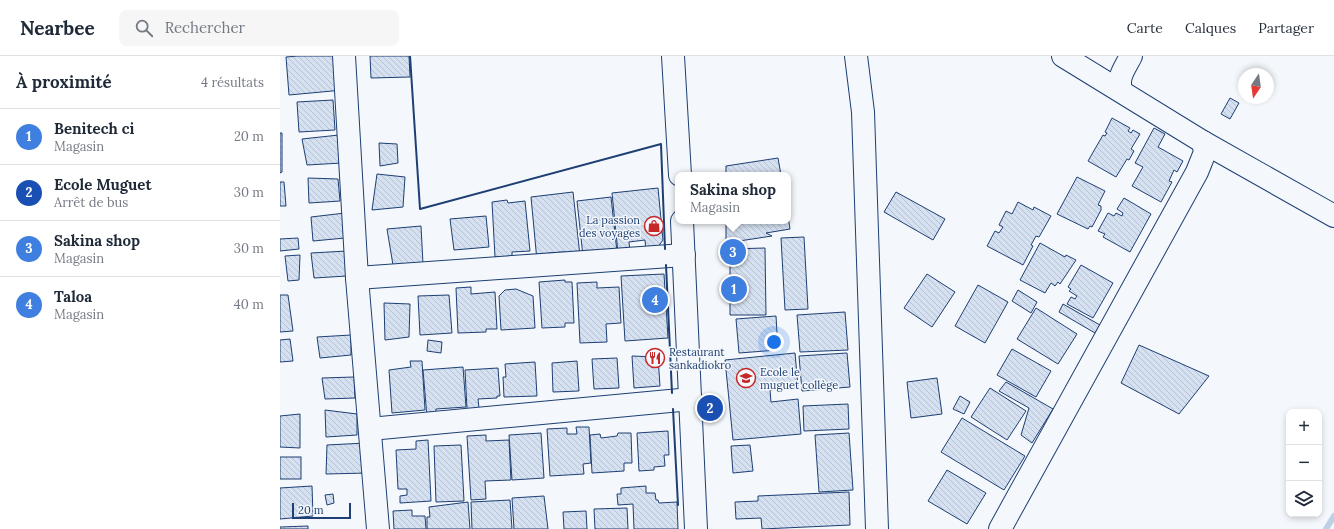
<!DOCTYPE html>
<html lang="fr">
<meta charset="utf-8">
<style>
:root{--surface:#fff;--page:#f6f6f7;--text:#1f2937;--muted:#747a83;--line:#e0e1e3;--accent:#c62828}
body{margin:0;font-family:Lora,serif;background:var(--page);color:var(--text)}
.controls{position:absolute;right:12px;bottom:12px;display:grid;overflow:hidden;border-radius:8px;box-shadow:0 2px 6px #0003}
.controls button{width:36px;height:36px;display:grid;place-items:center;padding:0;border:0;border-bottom:1px solid var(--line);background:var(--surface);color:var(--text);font:20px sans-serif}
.compass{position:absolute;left:958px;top:12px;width:36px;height:36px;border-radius:50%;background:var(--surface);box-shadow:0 2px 6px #0003;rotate:193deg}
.scale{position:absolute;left:12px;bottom:10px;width:59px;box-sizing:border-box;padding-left:4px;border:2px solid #1d3f73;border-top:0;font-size:11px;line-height:14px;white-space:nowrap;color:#1d3f73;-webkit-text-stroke:3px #f4f7fb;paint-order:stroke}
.you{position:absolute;left:494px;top:286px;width:14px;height:14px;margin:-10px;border:3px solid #fff;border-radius:50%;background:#1a73e8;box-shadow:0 0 0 6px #1a73e833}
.badge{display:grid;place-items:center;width:26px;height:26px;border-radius:50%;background:var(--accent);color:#fff;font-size:13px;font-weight:700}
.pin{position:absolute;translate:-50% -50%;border:2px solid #fff;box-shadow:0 1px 4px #0006}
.popup{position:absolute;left:395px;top:116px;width:116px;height:52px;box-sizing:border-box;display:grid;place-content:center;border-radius:8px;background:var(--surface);filter:drop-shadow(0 1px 3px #0005);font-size:13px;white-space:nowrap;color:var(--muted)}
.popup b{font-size:15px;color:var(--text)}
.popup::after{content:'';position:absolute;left:50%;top:100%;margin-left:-8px;border:8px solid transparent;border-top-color:var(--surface)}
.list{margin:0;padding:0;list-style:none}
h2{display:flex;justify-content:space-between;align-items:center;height:52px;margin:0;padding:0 16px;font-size:17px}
h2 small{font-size:13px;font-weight:400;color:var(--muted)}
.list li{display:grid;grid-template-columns:26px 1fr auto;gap:12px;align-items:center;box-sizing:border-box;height:56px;padding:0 16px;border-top:1px solid var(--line)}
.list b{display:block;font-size:15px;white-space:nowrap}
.list p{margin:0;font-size:13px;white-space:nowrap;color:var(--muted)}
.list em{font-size:13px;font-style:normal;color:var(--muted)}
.icon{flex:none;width:22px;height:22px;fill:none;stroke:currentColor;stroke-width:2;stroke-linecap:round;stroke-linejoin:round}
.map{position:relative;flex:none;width:1054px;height:473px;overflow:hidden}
header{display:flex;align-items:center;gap:24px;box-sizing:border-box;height:56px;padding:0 20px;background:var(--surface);border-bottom:1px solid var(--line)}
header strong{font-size:19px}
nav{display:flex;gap:22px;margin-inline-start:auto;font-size:14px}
.search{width:280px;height:36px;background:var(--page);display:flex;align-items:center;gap:10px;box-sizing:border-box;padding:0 14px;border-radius:8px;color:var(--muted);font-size:15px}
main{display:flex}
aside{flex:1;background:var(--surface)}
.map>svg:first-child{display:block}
</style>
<header>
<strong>Nearbee</strong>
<div class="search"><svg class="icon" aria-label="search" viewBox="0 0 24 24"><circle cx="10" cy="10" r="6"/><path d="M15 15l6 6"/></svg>Rechercher</div>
<nav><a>Carte</a><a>Calques</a><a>Partager</a></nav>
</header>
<main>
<aside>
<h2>À proximité<small>4 résultats</small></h2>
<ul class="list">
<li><span class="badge" style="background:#3f7fe0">1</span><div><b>Benitech ci</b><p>Magasin</p></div><em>20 m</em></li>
<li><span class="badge" style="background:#1a4fb4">2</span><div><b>Ecole Muguet</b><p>Arrêt de bus</p></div><em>30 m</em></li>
<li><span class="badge" style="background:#3f7fe0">3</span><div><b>Sakina shop</b><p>Magasin</p></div><em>30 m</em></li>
<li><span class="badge" style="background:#3f7fe0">4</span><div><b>Taloa</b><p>Magasin</p></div><em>40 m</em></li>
</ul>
</aside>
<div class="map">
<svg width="1054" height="473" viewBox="0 0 1054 473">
<defs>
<pattern id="building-back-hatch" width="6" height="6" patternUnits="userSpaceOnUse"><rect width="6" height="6" fill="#d5e0f0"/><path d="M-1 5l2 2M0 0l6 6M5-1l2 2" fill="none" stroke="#b6c1d1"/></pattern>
</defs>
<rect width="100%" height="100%" fill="#f4f7fb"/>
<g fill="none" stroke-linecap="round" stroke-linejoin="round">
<polyline stroke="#bed0e5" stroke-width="6" points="1046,473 1054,460"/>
</g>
<g fill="url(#building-back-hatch)" stroke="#1d3f73">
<polygon points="18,0 60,0 63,34 9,39 6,1"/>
<polygon points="90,0 129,0 130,21 91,22"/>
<polygon points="950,42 959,47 950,63 941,58"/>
<polygon points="53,44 55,74 19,76 17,46"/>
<polygon points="832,62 850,72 848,75 851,77 853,74 860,78 851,93 854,95 849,104 847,103 836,121 808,105 823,79 825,80 827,77 825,76"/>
<polygon points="874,72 885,78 878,91 903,105 897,116 894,114 889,125 892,126 881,146 852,130 863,111 855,107"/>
<polygon points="0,77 2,77 2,116 0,117"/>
<polygon points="59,79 62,107 27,109 22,83"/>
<polygon points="99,87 117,88 118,107 100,110"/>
<polygon points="498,102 501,119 446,119 446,110"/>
<polygon points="97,118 125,121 123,151 92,154"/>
<polygon points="797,121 825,135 818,149 821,150 821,154 812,171 810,170 808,173 777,158"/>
<polygon points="28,122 58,123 60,145 29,147"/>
<polygon points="0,126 4,126 6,150 0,150"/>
<polygon points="378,132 383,184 375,195 366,196 365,184 349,186 350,196 338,197 332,137"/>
<polygon points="293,136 300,200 285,201 284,196 269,197 270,204 257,205 251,141"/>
<polygon points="616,136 665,163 653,184 604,156"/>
<polygon points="331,141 337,196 303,200 297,145"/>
<polygon points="844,142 871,158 850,196 823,181 825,178 818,175 828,157 834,160 836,157 842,160 843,157 837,153"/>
<polygon points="227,144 228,147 245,145 250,195 232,196 232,200 215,201 212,146"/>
<polygon points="738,146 753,154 754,151 771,160 759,181 756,180 751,189 753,190 743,209 707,190 715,175 719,177 723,171 719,169 726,155 732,158"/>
<polygon points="65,157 65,182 33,185 31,161"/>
<polygon points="206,160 209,191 174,194 170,163"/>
<polygon points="508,160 510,173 486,177 492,180 446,187 446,165 508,165"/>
<polygon points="141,170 143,208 113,209 107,173"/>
<polygon points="524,181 528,253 505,254 501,182"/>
<polygon points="18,182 19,193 0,195 0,183"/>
<polygon points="760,187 785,201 786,199 796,204 780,228 778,226 775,230 771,227 765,237 740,224"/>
<polygon points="485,192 486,259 450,259 450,193"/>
<polygon points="67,195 67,220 34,222 31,197"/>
<polygon points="20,199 19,224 8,225 5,200"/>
<polygon points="801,209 833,227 813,262 787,248 791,241 795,243 797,240 789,235 791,233 788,231"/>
<polygon points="384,218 388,282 345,285 341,220"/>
<polygon points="647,218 675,236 652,271 624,252"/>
<polygon points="285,224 285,226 292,226 294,267 285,267 285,271 262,272 259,226"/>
<polygon points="317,226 317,232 339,231 341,267 326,268 327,286 300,287 297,227"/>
<polygon points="698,229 728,246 705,287 675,270"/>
<polygon points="191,231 191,238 215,236 217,273 206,273 206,276 178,277 176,232"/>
<polygon points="236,233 253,240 255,272 221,274 219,240 225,234"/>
<polygon points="738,234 757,246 751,257 732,245"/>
<polygon points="0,239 8,239 13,275 0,276"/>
<polygon points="169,239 172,277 140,279 138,240"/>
<polygon points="104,247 130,248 129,281 105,284"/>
<polygon points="783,248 820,269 815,277 779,256"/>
<polygon points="756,252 797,278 778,308 737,283"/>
<polygon points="565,256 568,294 520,296 517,259"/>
<polygon points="496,260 498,294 459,297 456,263"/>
<polygon points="71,279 71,299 40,302 37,281"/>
<polygon points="10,283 13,305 0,306 0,284"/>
<polygon points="148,284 162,286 161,297 147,295"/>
<polygon points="859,289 929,320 899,358 841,327"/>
<polygon points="732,293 771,315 756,341 717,319"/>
<polygon points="515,297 518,331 490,334 491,346 518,343 521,378 453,384 445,304"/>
<polygon points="567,297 570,331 522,335 519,300"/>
<polygon points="352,300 378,301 380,330 354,332"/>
<polygon points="337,302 339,332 314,333 312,303"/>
<polygon points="130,305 142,305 145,354 112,357 109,314 131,311"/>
<polygon points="297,305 299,335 273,336 272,307"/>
<polygon points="255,306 257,340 224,341 223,321 226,321 225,308"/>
<polygon points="183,311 186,351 156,353 156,361 147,361 143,314"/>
<polygon points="218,312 220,340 217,340 217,342 198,343 199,352 187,353 185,314"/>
<polygon points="74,321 75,342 45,343 42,322"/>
<polygon points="657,322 662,358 631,362 627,326"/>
<polygon points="726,326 773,353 752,387 741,379 749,352 719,335"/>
<polygon points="710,332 746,355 727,384 691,361"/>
<polygon points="680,340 690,346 684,358 673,353"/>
<polygon points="568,348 569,373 524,375 523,350"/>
<polygon points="45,354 77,358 77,379 46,381"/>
<polygon points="20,358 20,392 0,391 0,360"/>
<polygon points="682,362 745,400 724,434 661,396"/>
<polygon points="296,371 309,371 311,407 303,408 304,418 270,420 267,373 287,372 287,378 297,378"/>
<polygon points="388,375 389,399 384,399 385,410 374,411 374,414 359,415 357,377"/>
<polygon points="261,377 264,422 232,424 229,379"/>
<polygon points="338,377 351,377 352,407 344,407 344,415 312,417 310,379 320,378 321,382 337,380"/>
<polygon points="569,377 573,434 539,436 535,379"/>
<polygon points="206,379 206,385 229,384 231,424 205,425 206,443 191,444 187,380"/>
<polygon points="148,384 151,445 120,447 120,440 127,439 127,433 118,433 116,394 136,393 136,385"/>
<polygon points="86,387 88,417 46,418 47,389"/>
<polygon points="181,389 184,445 156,446 154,390"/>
<polygon points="470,389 473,415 453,417 451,390"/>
<rect x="0" y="401" width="21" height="22"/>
<polygon points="667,414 706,437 687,468 648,445"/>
<polygon points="32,430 33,460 0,463 0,432"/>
<polygon points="366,430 366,437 375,437 376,444 378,444 379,447 397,446 398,473 354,473 353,448 338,449 337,438 341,438 341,432"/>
<polygon points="569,436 570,469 482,473 481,462 456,463 455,446 478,445 478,440"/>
<polygon points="53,438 54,447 47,449 45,439"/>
<polygon points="264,440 268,473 234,473 232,442"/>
<polygon points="230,444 232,473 192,473 191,446"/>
<polygon points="188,446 190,473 147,473 147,461 150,461 149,451"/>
<polygon points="347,452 348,473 315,473 314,453"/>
<polygon points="132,454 132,460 145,460 146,473 114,473 113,455"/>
<polygon points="306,455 307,473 284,473 283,456"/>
<polygon points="28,470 28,473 0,473 0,471"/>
</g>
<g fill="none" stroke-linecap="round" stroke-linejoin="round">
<defs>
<g id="minor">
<polyline points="64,0 77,222 98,473"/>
<polyline points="393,0 400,119"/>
<polyline points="576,0 583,56 597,473"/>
<polyline points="783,0 923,86 1054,160"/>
<path d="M841 34C837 21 845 12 851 0"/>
<polyline points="402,165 416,473"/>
<polyline points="77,222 404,199"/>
<polyline points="90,373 411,343"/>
<polyline points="720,473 917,116 925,96 923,86"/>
</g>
</defs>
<use href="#minor" stroke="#1d3f73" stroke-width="24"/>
<use href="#minor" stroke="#f4f7fb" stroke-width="22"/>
<g stroke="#1d3f73" stroke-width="2">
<polyline points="130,0 140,153 381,88 385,193"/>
<polyline points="386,209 392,337"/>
<polyline points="393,353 398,449"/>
</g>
</g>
<defs>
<symbol id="shop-ring" viewBox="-11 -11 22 22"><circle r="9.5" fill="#f4f7fb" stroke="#c62828" stroke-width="1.5"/><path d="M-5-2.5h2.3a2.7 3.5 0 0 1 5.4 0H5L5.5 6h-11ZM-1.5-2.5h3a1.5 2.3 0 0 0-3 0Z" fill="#c62828"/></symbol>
<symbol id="restaurant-ring" viewBox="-11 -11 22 22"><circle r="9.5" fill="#f4f7fb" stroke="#c62828" stroke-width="1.5"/><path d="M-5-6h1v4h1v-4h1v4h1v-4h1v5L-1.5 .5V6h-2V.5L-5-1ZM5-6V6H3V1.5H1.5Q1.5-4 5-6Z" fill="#c62828"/></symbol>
<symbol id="school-ring" viewBox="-11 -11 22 22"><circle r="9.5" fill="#f4f7fb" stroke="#c62828" stroke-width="1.5"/><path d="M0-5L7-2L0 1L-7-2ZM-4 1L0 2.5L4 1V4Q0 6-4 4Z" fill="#c62828"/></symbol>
</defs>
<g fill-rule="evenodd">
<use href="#shop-ring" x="363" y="159" width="22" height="22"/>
<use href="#restaurant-ring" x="364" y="291" width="22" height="22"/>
<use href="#school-ring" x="455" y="311" width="22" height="22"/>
</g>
<g text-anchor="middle" stroke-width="3" stroke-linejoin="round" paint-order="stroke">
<g font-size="11" fill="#1d3f73" stroke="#f4f7fb" text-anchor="start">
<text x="360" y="168" text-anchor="end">La passion<tspan x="360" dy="13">des voyages</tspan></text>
<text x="389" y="300">Restaurant<tspan x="389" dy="13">sankadiokro</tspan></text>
<text x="480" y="320">Ecole le<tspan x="480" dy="13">muguet collège</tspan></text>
</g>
</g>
</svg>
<div class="controls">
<button>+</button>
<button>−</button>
<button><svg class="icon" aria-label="layers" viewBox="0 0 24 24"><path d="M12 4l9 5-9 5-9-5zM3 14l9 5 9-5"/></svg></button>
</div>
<svg class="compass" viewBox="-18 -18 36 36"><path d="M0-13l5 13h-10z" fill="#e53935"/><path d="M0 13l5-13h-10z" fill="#747a83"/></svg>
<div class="scale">20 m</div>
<div class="you"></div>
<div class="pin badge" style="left:454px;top:233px;background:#3f7fe0">1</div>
<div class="pin badge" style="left:430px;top:352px;background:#1a4fb4">2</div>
<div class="pin badge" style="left:453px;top:196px;background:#3f7fe0">3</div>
<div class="popup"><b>Sakina shop</b>Magasin</div>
<div class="pin badge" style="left:375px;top:244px;background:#3f7fe0">4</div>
</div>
</main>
